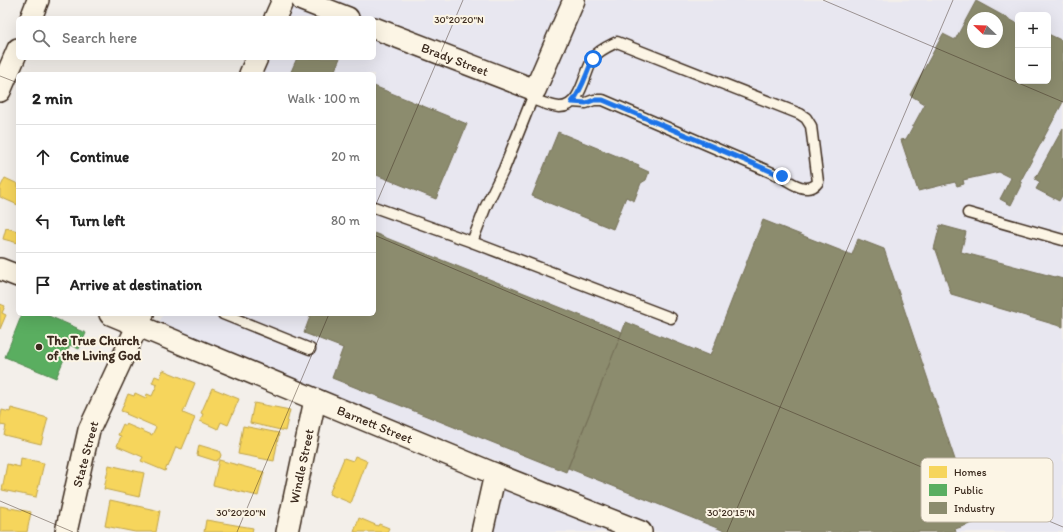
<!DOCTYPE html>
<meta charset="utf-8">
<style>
:root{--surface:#fff;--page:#f2f2f2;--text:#222;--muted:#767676;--line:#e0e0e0}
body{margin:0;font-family:Itim,sans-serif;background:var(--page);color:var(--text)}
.controls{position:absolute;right:12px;top:12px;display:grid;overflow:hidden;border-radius:6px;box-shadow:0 4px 16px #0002}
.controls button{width:36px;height:36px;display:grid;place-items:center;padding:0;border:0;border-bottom:1px solid var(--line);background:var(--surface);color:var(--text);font:20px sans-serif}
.compass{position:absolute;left:967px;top:12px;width:36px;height:36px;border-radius:50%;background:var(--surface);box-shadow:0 4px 16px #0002;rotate:293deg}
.stop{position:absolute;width:12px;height:12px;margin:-9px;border:3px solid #1a73e8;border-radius:50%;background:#fff}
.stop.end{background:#1a73e8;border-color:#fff;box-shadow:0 1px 4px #0008}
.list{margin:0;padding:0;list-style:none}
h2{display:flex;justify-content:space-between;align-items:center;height:52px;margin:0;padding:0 16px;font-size:17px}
h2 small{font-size:13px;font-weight:400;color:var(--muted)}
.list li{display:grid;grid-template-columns:26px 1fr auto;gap:12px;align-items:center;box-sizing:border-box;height:64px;padding:0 16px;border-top:1px solid var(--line)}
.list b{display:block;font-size:15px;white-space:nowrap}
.list em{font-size:13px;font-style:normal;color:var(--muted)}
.icon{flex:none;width:22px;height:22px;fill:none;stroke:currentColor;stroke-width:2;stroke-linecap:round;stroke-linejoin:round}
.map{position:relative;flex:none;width:1063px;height:532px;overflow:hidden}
.search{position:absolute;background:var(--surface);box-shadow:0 4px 16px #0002;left:16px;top:16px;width:360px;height:44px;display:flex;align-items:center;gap:10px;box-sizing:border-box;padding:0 14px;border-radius:6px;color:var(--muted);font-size:15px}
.panel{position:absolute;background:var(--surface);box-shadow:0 4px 16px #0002;left:16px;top:72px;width:360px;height:244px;border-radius:6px}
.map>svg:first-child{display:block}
</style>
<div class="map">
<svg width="1063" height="532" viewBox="0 0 1063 532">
<rect width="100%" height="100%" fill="#f3efea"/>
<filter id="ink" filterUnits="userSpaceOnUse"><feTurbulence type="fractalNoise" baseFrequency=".025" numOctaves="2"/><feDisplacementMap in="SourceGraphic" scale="8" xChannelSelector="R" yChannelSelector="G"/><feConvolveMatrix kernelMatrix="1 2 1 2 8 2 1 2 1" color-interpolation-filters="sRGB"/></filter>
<g filter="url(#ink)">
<path fill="#e8e7f0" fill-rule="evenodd" d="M293 0H1063V532H492L507 465 158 325 163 314H374V74H262L269 58H374V18H286ZM1018 15H1048V81H1018ZM973 18H997V42H973Z"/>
<g fill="#f6d55c" stroke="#bea249">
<polygon points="5,178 18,184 18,205 0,197 0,188"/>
<polygon points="6,228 18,231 18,243 3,239"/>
<polygon points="0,304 5,306 2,313 6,315 0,329"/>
<polygon points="163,370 195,383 183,413 195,418 182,449 176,447 168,467 167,466 165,471 141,461 143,457 117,446 121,436 118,435 123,424 126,426 126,424 152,435 156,427 126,414 127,413 121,411 128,394 134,396 135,393 146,398 147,394 152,396 157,385 152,383 155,376 160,378"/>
<polygon points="212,388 239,399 228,425 221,422 218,429 200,421 203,414 201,413"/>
<polygon points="254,403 290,410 285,431 250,423"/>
<polygon points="11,408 48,418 41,444 4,435 6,426 0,425 0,419 2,410 10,412"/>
<polygon points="243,426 279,433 274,461 238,454"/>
<polygon points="199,445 219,451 221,455 220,458 216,461 197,455"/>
<polygon points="355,456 367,461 351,503 329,494 344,458 353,461"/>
<polygon points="21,458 44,463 36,497 2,490 7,464 20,467"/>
<polygon points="219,460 264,472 258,496 213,485"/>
<polygon points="109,465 144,473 139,497 104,489"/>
<polygon points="110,500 160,511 156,532 135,532 105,526"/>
<polygon points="0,506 31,512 27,532 0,532"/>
<polygon points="359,518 378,526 379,524 389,528 387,532 354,532"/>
<polygon points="206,520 253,528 252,532 204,532"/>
</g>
<polygon fill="#5aae61" stroke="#51864d" points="22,314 44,314 77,328 76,329 86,333 79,349 70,345 56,378 5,357"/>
<g fill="#8c8c6e" stroke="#746f56" fill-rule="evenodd">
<path d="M976 1 1018 24V81H1048V34L1063 41V102L1020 182 1022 183 1011 205 1000 199 1011 178 999 172 963 180 964 184 957 186 955 182 918 191 901 140 906 139 925 104 910 95 943 34 955 40ZM973 18H997V42H973Z"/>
<polygon points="297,58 340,58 335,70 346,74 290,74"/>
<polygon points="374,86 467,124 436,199 374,174"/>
<polygon points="1063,128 1063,194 1059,201 1036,189 1040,182 1035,179"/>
<polygon points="558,132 639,165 638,167 649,172 646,180 641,183 634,201 626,197 613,229 532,196"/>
<polygon points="763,220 852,255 858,239 884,249 976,522 955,529 956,532 727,532 568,468 626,322 710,356"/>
<polygon points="940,225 966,232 961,252 1063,279 1063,327 951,294 936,250 934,249"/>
<polygon points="374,233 622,332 566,472 332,378 343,348 304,333 311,314 374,314"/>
</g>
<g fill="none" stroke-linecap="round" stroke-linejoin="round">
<defs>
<g id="lane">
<path d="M532 99C540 102 550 106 559 107 582 108 584 71 594 57 599 50 609 46 617 42L800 114 806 118 811 126 818 182C809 195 792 184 782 177L603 100H594L586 103 572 102"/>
<polyline points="374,207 472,242 486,206 504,169 534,94"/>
<polyline points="968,213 1063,240"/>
<polyline points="472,242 671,318"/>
<polyline points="223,314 310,349"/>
</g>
<g id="street">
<polyline points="302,0 348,18"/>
<polyline points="31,18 38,0"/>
<polyline points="275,18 283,0"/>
<polyline points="374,28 535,90 574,0"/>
<polyline points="250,74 257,58"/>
<polyline points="0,91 18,49"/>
<polyline points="0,269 18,276"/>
<polyline points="110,314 495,474 641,532"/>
<polyline points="66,532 89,430 143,314"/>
<polyline points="287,532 315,400"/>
<polyline points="482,532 495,474"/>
</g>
</defs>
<use href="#lane" stroke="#3b2a1e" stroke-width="13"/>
<use href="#street" stroke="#3b2a1e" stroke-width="24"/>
<use href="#lane" stroke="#fcf5e5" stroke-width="10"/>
<use href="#street" stroke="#fcf5e5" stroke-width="21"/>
</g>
</g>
<g fill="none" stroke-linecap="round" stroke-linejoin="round" filter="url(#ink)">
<path stroke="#1a73e8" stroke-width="5" d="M593 59C586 74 582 90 572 102L586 103 594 100H603L782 176"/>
</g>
<path fill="none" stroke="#3b2a1e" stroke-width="1" stroke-opacity="0.45" d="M823 0 1063 102M0 76 18 83M374 209 463 0M374 235 1063 527M0 501 73 532M237 532 329 314M727 532 953 0"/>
<circle fill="#3b2a1e" stroke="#fcf5e5" stroke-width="1.5" cx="39" cy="347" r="4"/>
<g text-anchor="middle" stroke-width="4" stroke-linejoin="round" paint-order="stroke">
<g font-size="13" fill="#3b2a1e" stroke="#fcf5e5">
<text transform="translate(455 59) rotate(21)" y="5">Brady Street</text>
<text transform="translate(375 424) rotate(22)" y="5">Barnett Street</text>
<text transform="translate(85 454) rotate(-75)" y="5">State Street</text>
<text transform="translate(301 466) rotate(-78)" y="5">Windle Street</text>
</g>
<g font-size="13" font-weight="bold" fill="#3b2a1e" stroke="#fcf5e5" text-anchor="start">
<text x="47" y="345">The True Church<tspan x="47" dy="15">of the Living God</tspan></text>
</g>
</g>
<rect x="921" y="458" width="132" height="64" rx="6" fill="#fcf5e5" stroke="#c2b8a9" stroke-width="1"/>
<rect x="929" y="466" width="18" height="12" fill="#f6d55c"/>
<rect x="929" y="484" width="18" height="12" fill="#5aae61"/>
<rect x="929" y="502" width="18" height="12" fill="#8c8c6e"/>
<g font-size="11" fill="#3b2a1e">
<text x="954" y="476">Homes</text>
<text x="954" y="494">Public</text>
<text x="954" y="512">Industry</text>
</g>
<g font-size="10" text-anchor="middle" fill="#3b2a1e" stroke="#fcf5e5" stroke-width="4" stroke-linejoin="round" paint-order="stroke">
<text x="459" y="23">30°20'20"N</text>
<text x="241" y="516">30°20'20"N</text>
<text x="731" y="516">30°20'15"N</text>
</g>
</svg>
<div class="controls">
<button>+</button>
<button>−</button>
</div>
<svg class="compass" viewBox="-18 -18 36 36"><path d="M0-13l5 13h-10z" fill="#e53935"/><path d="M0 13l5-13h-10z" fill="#767676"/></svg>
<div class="stop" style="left:593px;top:59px"></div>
<div class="stop end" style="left:782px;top:176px"></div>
<div class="search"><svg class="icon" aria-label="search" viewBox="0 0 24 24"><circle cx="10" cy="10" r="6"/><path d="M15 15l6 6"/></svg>Search here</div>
<section class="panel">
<h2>2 min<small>Walk · 100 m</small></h2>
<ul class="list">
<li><svg class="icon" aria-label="ahead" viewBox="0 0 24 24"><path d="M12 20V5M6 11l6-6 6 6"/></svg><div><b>Continue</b></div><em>20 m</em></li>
<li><svg class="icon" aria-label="left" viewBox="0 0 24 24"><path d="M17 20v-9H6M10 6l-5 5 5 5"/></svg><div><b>Turn left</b></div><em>80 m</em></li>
<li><svg class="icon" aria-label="arrive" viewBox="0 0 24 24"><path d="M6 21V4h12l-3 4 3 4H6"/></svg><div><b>Arrive at destination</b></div></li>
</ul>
</section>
</div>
